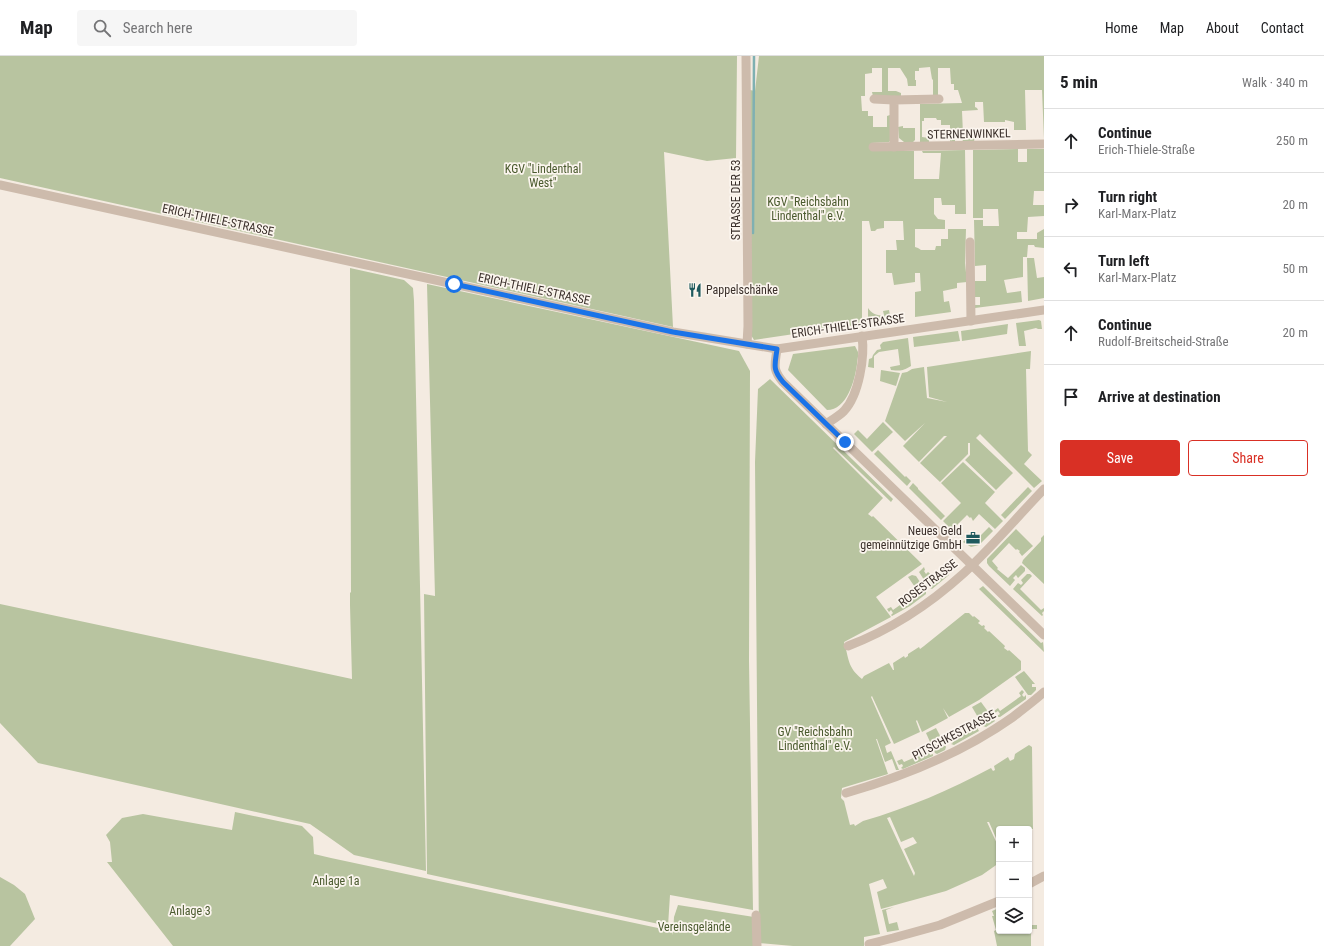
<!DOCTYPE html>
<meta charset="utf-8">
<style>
:root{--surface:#fff;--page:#f6f6f6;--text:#202124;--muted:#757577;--line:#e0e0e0;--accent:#d93025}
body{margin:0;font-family:"Roboto Condensed",sans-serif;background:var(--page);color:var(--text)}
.controls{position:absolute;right:12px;bottom:12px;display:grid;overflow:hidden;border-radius:4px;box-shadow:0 1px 3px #0004}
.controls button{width:36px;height:36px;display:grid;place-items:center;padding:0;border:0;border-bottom:1px solid var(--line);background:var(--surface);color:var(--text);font:20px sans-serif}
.stop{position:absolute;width:12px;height:12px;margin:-9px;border:3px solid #1a73e8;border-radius:50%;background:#fff}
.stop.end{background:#1a73e8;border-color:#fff;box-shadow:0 1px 4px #0008}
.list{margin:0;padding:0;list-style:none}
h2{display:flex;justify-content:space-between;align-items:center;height:52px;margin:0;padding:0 16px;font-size:17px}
h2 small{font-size:13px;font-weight:400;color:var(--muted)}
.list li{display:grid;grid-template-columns:26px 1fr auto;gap:12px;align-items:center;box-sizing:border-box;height:64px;padding:0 16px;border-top:1px solid var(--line)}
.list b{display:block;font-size:15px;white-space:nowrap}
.list p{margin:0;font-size:13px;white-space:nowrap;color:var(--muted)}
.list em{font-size:13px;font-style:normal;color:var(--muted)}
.actions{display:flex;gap:8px;padding:12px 16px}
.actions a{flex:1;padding:9px 0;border:1px solid var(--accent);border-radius:4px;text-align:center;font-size:14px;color:var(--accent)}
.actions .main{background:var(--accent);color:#fff}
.icon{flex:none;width:22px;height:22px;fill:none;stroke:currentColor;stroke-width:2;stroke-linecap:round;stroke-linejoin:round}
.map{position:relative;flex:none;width:1044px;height:890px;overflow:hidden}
header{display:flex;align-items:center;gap:24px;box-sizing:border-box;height:56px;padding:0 20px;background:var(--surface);border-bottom:1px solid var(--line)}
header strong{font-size:19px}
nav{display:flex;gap:22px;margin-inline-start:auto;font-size:14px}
.search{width:280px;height:36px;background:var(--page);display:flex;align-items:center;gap:10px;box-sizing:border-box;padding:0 14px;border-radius:4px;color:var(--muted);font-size:15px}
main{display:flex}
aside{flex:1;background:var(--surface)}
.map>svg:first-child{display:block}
</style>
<header>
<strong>Map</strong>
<div class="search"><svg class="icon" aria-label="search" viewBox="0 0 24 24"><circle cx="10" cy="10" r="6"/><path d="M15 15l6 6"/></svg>Search here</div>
<nav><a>Home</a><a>Map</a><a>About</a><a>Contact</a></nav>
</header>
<main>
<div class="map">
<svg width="1044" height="890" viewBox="0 0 1044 890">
<rect width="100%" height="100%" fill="#f4ebe1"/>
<g fill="#b8c4a0" fill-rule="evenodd">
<polygon points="0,0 737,0 736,102 707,105 664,96 673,271 0,122"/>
<polygon points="759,0 1044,0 1044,83 1042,34 1025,34 1026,74 1014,74 1014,66 1005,64 1005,66 984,66 983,46 975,46 975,51 977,52 978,54 962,55 963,78 977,78 974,85 963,86 962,81 955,81 955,86 950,86 950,69 941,69 941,64 937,64 936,62 924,62 924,65 922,65 922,81 929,82 929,86 920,86 920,48 962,47 958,34 954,34 954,28 951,28 950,12 938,12 938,40 933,40 933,24 932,23 930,11 919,12 919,15 915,15 915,24 916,24 916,30 908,30 907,23 900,12 888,12 888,35 896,35 901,37 901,40 873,40 872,36 882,36 882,12 872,12 872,17 865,18 865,40 861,40 862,55 868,55 868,60 873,60 873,71 887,71 887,60 890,59 890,85 889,86 871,87 871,95 914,95 914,123 939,123 941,97 923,97 922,95 965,94 966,158 955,158 955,149 942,149 941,142 934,142 934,158 938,163 945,164 945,173 915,173 915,191 918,192 921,194 935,194 936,190 941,190 941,183 948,183 948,173 966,173 965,207 967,226 957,227 957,232 943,235 944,246 949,245 951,256 915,261 915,236 921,235 920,217 915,217 915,226 894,229 892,217 886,217 886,194 897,194 896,184 904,184 903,165 884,165 884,172 877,173 875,175 871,175 869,165 862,165 862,268 754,284 751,279 750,34 755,35"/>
<polygon points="903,70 903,72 915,72 915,84 912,87 904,86 899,82 898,71"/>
<polygon points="1018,93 1018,106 1027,106 1027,93 1044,93 1044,135 1034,135 1033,149 1044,149 1044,160 1028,161 1027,176 1017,176 1017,183 1037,183 1037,177 1044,173 1044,192 1035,191 1034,189 1028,189 1027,201 1023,201 1023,221 1004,224 1007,237 1021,235 1022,246 975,252 975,249 980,249 980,241 975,241 975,225 986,225 986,209 975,210 974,164 983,164 983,170 999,170 998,153 983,153 983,162 973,162 973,94"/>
<polygon points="1027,202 1034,202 1037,222 1044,221 1044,242 1028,245"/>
<polygon points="350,212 404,224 413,232 414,245 426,815 354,799 310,768 38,707 0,667 0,548 352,623 350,549 350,537 351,536"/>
<polygon points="427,228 739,295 750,315 749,605 753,854 670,839 668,870 427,818 424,538 435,540"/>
<path d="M868 252C872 258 877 260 884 259L883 255 889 254 891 265 868 267Z"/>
<polygon points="1039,264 1041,265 1042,273 1038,273 1036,272 1024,275 1026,290 1019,290 1016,267"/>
<polygon points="1008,268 1007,278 962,285 961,275"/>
<polygon points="958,275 960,285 914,291 913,281"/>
<path d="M908 282 911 310C902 315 902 315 891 314L890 311 900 309 898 293 879 296 874 300V312L868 311 869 303 872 302 873 299 877 294 881 293 880 289 883 286Z"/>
<path d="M855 290C856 292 857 294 858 296 859 299 857 304 857 308 855 324 847 354 827 354L788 314 793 298Z"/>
<polygon points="1031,295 1030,313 1026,313 1028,395 1032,399 1024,408 1042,425 1034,432 980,378 976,382 1013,417 996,434 965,404 970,399 970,387 968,387 968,398 940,426 920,407 947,380 944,380 919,406 903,390 925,367 905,385 885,365 902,317 907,316 912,313 924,311 927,342 947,346 929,341 927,311"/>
<polygon points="881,314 900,317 896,330 880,325"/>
<path d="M770 323 893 443 891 446 834 391 833 392 883 442 868 458 872 461 873 460 922 508 876 541 891 561 844 586C849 602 847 611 862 623L864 620 889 607 893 614H894L893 607 904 600 905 602 908 600V598L919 591 920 593 924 590 965 557H969L973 561 974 560 980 565 978 567 982 570 984 569 985 571 984 572 988 576 989 575 1005 590 1004 592 1008 595 1009 594 1021 605V614L979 644 949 661 943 652 948 662 922 676 917 664 916 665 920 676 894 688 872 640 871 641 891 687 885 690 887 697 891 695 899 714H896L892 703 885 706 877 683H876L888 718 842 732 841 742 844 745 850 769 854 768 855 770 863 765C908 752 950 734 991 712L993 715 995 714 994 710 1008 701 1010 705 1014 703 1015 698 1029 689 1032 691 1033 773H999V789L989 766H987L999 792V807L982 819 946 835 881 853 877 836 887 832 883 823 869 828 880 878 864 881V890H793L759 887 755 406 758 333ZM890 761 901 786 913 781 917 787 904 793 915 817 914 820 887 762Z"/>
<polygon points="883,366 893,376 872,396 854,378 858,374 867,383"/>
<polygon points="878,394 905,421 906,420 911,425 907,430 874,398"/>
<polygon points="963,406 995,436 985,447 1003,465 995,473 979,458 973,465 971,461 970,462 967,459 956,470 960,474 956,478 943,465 961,447 941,427"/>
<polygon points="913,427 918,432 918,433 945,460 941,464 909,432"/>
<polygon points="1028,431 1032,435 1005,463 1001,459"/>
<polygon points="989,471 993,475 979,489 971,491 963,486 967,482 970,484 971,483 976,484"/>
<polygon points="1016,473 1033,490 1022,500 1019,496 1020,495 1017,493 1016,494 1009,487 992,505 998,512 997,513 1008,522 1021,509 1025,512 1025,515 1018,522 1016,519 1013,522 1015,524 1010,530 989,510 987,507 987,503"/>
<polygon points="1044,479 1044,528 1022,507 1023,504 1041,485 1041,482"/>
<polygon points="924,511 925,514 924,515 926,518 928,516 935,522 944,513 949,519 932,533 930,532 932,531 930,528 928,530 919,516"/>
<polygon points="1027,518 1030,518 1032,520 1020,533 1041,554 1044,552 1044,555 1042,557 1043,559 1042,560 1013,533 1018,527 1021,529 1023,527 1021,524"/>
<polygon points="912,519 916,520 924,532 922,534 923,537 926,535 926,538 910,550 892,560 891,559 893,557 891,554 889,556 887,553 891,551 893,554 914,539 912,537 917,534 908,521"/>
<polygon points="983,530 1041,587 1043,586 1044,596 979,533"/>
<polygon points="1024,615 1035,628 1032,628 1032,631 1036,631 1036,634 1031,639 1028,639 1015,621"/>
<polygon points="1022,634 1024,636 1022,639 1024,641 1026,639 1026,643 1000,661 998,661 997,660 1000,658 998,655 995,657 994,655 998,652 1000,655 1021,640 1019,637"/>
<polygon points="981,646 995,665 986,671 983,670 972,651"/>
<polygon points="977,666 979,667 976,670 979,675 954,689 951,688 953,687 951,684 948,686 947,683 951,680 953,683 975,671 973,668"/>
<polygon points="936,672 946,691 945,694 937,698 935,697 926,677"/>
<polygon points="931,691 932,694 929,696 930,699 933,698 933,700 903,713 901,712 903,710 902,708 899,709 897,705 902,703 904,706 927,696 926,693"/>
<polygon points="235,756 302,770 313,781 314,798 331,802 672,875 673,879 674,861 678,849 754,861 754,890 173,890 107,806 112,806 110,786 106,779 122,762 143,758 232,774"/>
<polygon points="0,821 14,829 25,838 35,863 10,890 0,890"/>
<polygon points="894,851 886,854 889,868 897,866 899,874 887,876 882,854"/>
<polygon points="999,852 999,875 1029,875 1029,869 1037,869 1037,873 1031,873 1031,890 997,890 994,875 996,874 992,860 994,860 992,855"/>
</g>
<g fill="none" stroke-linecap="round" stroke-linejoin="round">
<polyline stroke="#7fb0b2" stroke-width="2.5" points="753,177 754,0"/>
<g stroke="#cdbbac" stroke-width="9">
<polyline points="746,0 748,270 747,288"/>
<polyline points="874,43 894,44"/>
<polyline points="873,91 1044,88"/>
<polyline points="894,91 894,44 939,43"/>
<polyline points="0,129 673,276 777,293 1044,254"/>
<polyline points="970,186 971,265"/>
<path d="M777 293C775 309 772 313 783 326L1044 579"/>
<path d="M826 368C832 364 839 360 844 355 859 339 865 301 862 280"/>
<path d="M848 590C890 574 931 547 964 517 992 491 1017 461 1044 433"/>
<path d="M846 737C905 720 962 697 1013 661 1023 653 1034 645 1044 636"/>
<polyline points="1029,828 1044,820"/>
<polyline points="756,859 757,890"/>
<polyline points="869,888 893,882 940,869 999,845"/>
</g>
</g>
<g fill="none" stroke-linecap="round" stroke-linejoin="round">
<path stroke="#1a73e8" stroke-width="5" d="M454 228 673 276 777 293C775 309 772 313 783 326L845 386"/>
</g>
<defs>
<symbol id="restaurant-bare" viewBox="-9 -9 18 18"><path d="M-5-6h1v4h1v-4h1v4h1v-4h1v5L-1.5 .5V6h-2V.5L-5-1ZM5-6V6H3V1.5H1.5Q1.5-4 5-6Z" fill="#1f5a5e" stroke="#fbf5ee" stroke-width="2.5" paint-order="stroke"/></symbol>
<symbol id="office-bare" viewBox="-9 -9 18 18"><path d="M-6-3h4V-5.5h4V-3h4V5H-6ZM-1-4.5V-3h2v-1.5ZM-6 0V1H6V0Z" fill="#1f5a5e" stroke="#fbf5ee" stroke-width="2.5" paint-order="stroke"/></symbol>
</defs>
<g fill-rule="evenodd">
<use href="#restaurant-bare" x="685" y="224" width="20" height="20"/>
<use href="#office-bare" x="963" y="472" width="20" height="20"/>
</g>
<g text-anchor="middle" stroke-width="3.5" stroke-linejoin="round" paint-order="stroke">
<g font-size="12" fill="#3b302b" stroke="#fbf5ee">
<text transform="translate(969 78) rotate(-1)" y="4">STERNENWINKEL</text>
<text transform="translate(736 144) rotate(-90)" y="4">STRASSE DER 53</text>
<text transform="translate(218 164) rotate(12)" y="4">ERICH-THIELE-STRASSE</text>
<text transform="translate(534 233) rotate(12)" y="4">ERICH-THIELE-STRASSE</text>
<text transform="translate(848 270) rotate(-8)" y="4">ERICH-THIELE-STRASSE</text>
<text transform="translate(928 527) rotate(-37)" y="4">ROSESTRASSE</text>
<text transform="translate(954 679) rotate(-28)" y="4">PITSCHKESTRASSE</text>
</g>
<g font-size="12" fill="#4a5a2e" stroke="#fbf5ee">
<text x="543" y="117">KGV "Lindenthal<tspan x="543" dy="14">West"</tspan></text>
<text x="808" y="150">KGV "Reichsbahn<tspan x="808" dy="14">Lindenthal" e.V.</tspan></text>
<text x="815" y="680">GV "Reichsbahn<tspan x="815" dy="14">Lindenthal" e.V.</tspan></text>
<text x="336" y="829">Anlage 1a</text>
<text x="190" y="859">Anlage 3</text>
<text x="694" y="875">Vereinsgelände</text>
</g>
<g font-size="12" fill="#3b302b" stroke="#fbf5ee" text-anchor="start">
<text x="706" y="238">Pappelschänke</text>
<text x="962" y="479" text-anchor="end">Neues Geld<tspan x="962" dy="14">gemeinnützige GmbH</tspan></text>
</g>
</g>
</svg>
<div class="controls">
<button>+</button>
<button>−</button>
<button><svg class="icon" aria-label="layers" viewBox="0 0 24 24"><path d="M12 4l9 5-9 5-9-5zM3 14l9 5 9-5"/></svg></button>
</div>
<div class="stop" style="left:454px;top:228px"></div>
<div class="stop end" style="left:845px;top:386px"></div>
</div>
<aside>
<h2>5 min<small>Walk · 340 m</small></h2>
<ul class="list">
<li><svg class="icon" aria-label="ahead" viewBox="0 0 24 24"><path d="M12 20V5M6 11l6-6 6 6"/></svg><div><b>Continue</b><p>Erich-Thiele-Straße</p></div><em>250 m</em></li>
<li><svg class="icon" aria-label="right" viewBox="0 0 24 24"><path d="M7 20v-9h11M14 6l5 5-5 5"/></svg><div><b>Turn right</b><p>Karl-Marx-Platz</p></div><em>20 m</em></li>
<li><svg class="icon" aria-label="left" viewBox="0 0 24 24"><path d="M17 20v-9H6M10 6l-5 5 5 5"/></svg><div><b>Turn left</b><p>Karl-Marx-Platz</p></div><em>50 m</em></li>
<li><svg class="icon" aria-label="ahead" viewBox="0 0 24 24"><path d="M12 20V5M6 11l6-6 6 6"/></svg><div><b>Continue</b><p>Rudolf-Breitscheid-Straße</p></div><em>20 m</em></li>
<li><svg class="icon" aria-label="arrive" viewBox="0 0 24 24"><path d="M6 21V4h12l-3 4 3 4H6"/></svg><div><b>Arrive at destination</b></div></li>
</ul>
<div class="actions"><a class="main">Save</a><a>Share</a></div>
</aside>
</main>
